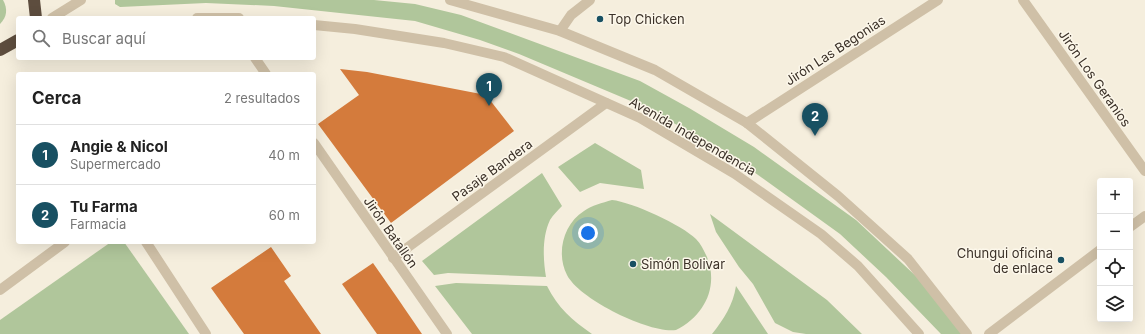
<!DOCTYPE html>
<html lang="es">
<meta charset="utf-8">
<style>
:root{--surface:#fff;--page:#f2f2f2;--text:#222;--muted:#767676;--line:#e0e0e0;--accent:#185062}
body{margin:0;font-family:Inter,sans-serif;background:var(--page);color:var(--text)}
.controls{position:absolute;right:12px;bottom:12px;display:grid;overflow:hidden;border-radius:4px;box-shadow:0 4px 16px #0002}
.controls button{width:36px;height:36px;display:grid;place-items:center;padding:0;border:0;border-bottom:1px solid var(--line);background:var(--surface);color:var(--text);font:20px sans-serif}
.you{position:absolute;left:588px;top:233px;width:14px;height:14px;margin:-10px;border:3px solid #fff;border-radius:50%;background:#1a73e8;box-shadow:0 0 0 6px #1a73e833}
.badge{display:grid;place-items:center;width:26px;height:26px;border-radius:50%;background:var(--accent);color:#fff;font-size:13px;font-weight:700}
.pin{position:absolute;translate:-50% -33px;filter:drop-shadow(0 1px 2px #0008)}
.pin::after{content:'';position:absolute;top:21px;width:14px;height:12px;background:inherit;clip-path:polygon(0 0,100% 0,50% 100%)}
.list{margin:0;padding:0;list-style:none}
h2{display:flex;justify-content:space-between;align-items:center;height:52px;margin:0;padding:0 16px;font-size:17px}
h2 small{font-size:13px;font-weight:400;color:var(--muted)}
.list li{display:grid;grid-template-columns:26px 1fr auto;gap:12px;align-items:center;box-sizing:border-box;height:60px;padding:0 16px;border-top:1px solid var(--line)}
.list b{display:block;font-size:15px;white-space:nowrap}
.list p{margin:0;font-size:13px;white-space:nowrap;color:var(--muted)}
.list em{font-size:13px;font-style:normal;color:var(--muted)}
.icon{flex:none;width:22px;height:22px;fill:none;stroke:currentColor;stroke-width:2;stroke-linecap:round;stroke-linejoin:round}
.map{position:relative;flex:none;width:1145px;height:334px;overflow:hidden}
.search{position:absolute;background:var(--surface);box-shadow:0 4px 16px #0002;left:16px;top:16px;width:300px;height:44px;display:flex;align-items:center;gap:10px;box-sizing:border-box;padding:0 14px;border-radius:4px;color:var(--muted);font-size:15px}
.panel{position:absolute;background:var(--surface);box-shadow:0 4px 16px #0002;left:16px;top:72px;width:300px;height:172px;border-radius:4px}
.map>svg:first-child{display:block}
</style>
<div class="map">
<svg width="1145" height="334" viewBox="0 0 1145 334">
<rect width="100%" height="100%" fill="#f5eedd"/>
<g fill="#b0c69b">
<path d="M0 0H3C8 9 7 17 0 24Z"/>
<polygon points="115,0 374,0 415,4 461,15 640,81 689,108 754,147 856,220 919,279 966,334 941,334 886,277 840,234 722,149 638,104 519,54 480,40 415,21 274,6 206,3 120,7 115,4"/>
<polygon points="595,143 641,170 644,189 600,183 580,192 558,167"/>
<path d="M542 173 562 206C558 210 553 215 550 220 542 237 543 259 546 277L448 273 434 275 422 261Z"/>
<path d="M612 200C632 202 682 225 696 239 701 244 704 251 707 257 719 287 704 316 676 330 650 334 579 299 567 275 556 254 563 224 584 211 592 205 602 203 612 200Z"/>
<polygon points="710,214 827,300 862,334 806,334 793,332 775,323 753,284 739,267 716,232"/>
<polygon points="111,242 124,242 189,334 0,334 0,320"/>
<path d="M456 283 547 286C558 308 572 320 592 334H472L435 286Z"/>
<path d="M736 286 768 334H712C724 319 733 305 736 286Z"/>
</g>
<g fill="#d47b3c">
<polygon points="340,69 367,72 486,95 514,131 391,223 318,124 359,95"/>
<polygon points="271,247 291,276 284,281 321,334 244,334 211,288"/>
<polygon points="373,263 396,296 422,334 377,334 342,284"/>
</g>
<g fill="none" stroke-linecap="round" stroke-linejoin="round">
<g stroke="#cfc0a7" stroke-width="10">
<polyline points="450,0 560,31 655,70 747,123 838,196 908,259 967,334"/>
<polyline points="1023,0 1145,171"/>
<polyline points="52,18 81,0"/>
<polyline points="197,18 239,18"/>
<polyline points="314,25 355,29 444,43 504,57 640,118 735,174 821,234 858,266 919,334"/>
<polyline points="560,31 571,15 590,0"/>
<polyline points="255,58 266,74"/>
<polyline points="747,123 938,0"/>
<polyline points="314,143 447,334"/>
<polyline points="1130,227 1145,216"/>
<polyline points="146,242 206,334"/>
<polyline points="393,258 606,103"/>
<polyline points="0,290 65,242"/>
<polyline points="989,334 1100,250"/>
</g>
<g stroke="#5d4d3e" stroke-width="12">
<polyline points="34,0 36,18"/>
<polyline points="0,50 18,40"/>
</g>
</g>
<g fill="#185062" stroke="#fcf7ea" stroke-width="1.5">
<circle cx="600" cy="19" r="4"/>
<circle cx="1061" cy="260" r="4"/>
<circle cx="633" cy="264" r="4"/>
</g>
<g text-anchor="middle" stroke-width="3" stroke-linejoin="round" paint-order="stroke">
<g font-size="13" fill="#3b3128" stroke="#fcf7ea" text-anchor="start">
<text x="608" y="24">Top Chicken</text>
<text x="1053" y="258" text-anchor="end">Chungui oficina<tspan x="1053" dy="15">de enlace</tspan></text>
<text x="641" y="269">Simón Bolivar</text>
</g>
<g font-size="13" fill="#3b3128" stroke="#fcf7ea">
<text transform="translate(835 50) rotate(-33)" y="5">Jirón Las Begonias</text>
<text transform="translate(1095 78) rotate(55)" y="5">Jirón Los Geranios</text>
<text transform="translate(693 136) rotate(30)" y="5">Avenida Independencia</text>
<text transform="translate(492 170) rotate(-36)" y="5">Pasaje Bandera</text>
<text transform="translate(391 232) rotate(55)" y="5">Jirón Batallón</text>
</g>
</g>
</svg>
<div class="controls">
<button>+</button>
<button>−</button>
<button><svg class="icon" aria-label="locate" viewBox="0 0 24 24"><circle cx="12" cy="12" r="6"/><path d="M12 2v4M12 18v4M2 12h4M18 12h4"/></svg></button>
<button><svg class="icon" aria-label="layers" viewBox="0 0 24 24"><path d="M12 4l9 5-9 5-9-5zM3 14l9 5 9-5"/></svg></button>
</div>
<div class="you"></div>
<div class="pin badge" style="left:489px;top:106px">1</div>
<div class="pin badge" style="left:815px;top:136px">2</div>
<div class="search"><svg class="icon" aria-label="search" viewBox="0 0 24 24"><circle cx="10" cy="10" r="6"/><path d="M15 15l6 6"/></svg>Buscar aquí</div>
<section class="panel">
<h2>Cerca<small>2 resultados</small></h2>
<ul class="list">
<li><span class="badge">1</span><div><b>Angie &amp; Nicol</b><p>Supermercado</p></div><em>40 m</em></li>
<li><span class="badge">2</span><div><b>Tu Farma</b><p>Farmacia</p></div><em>60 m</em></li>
</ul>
</section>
</div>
